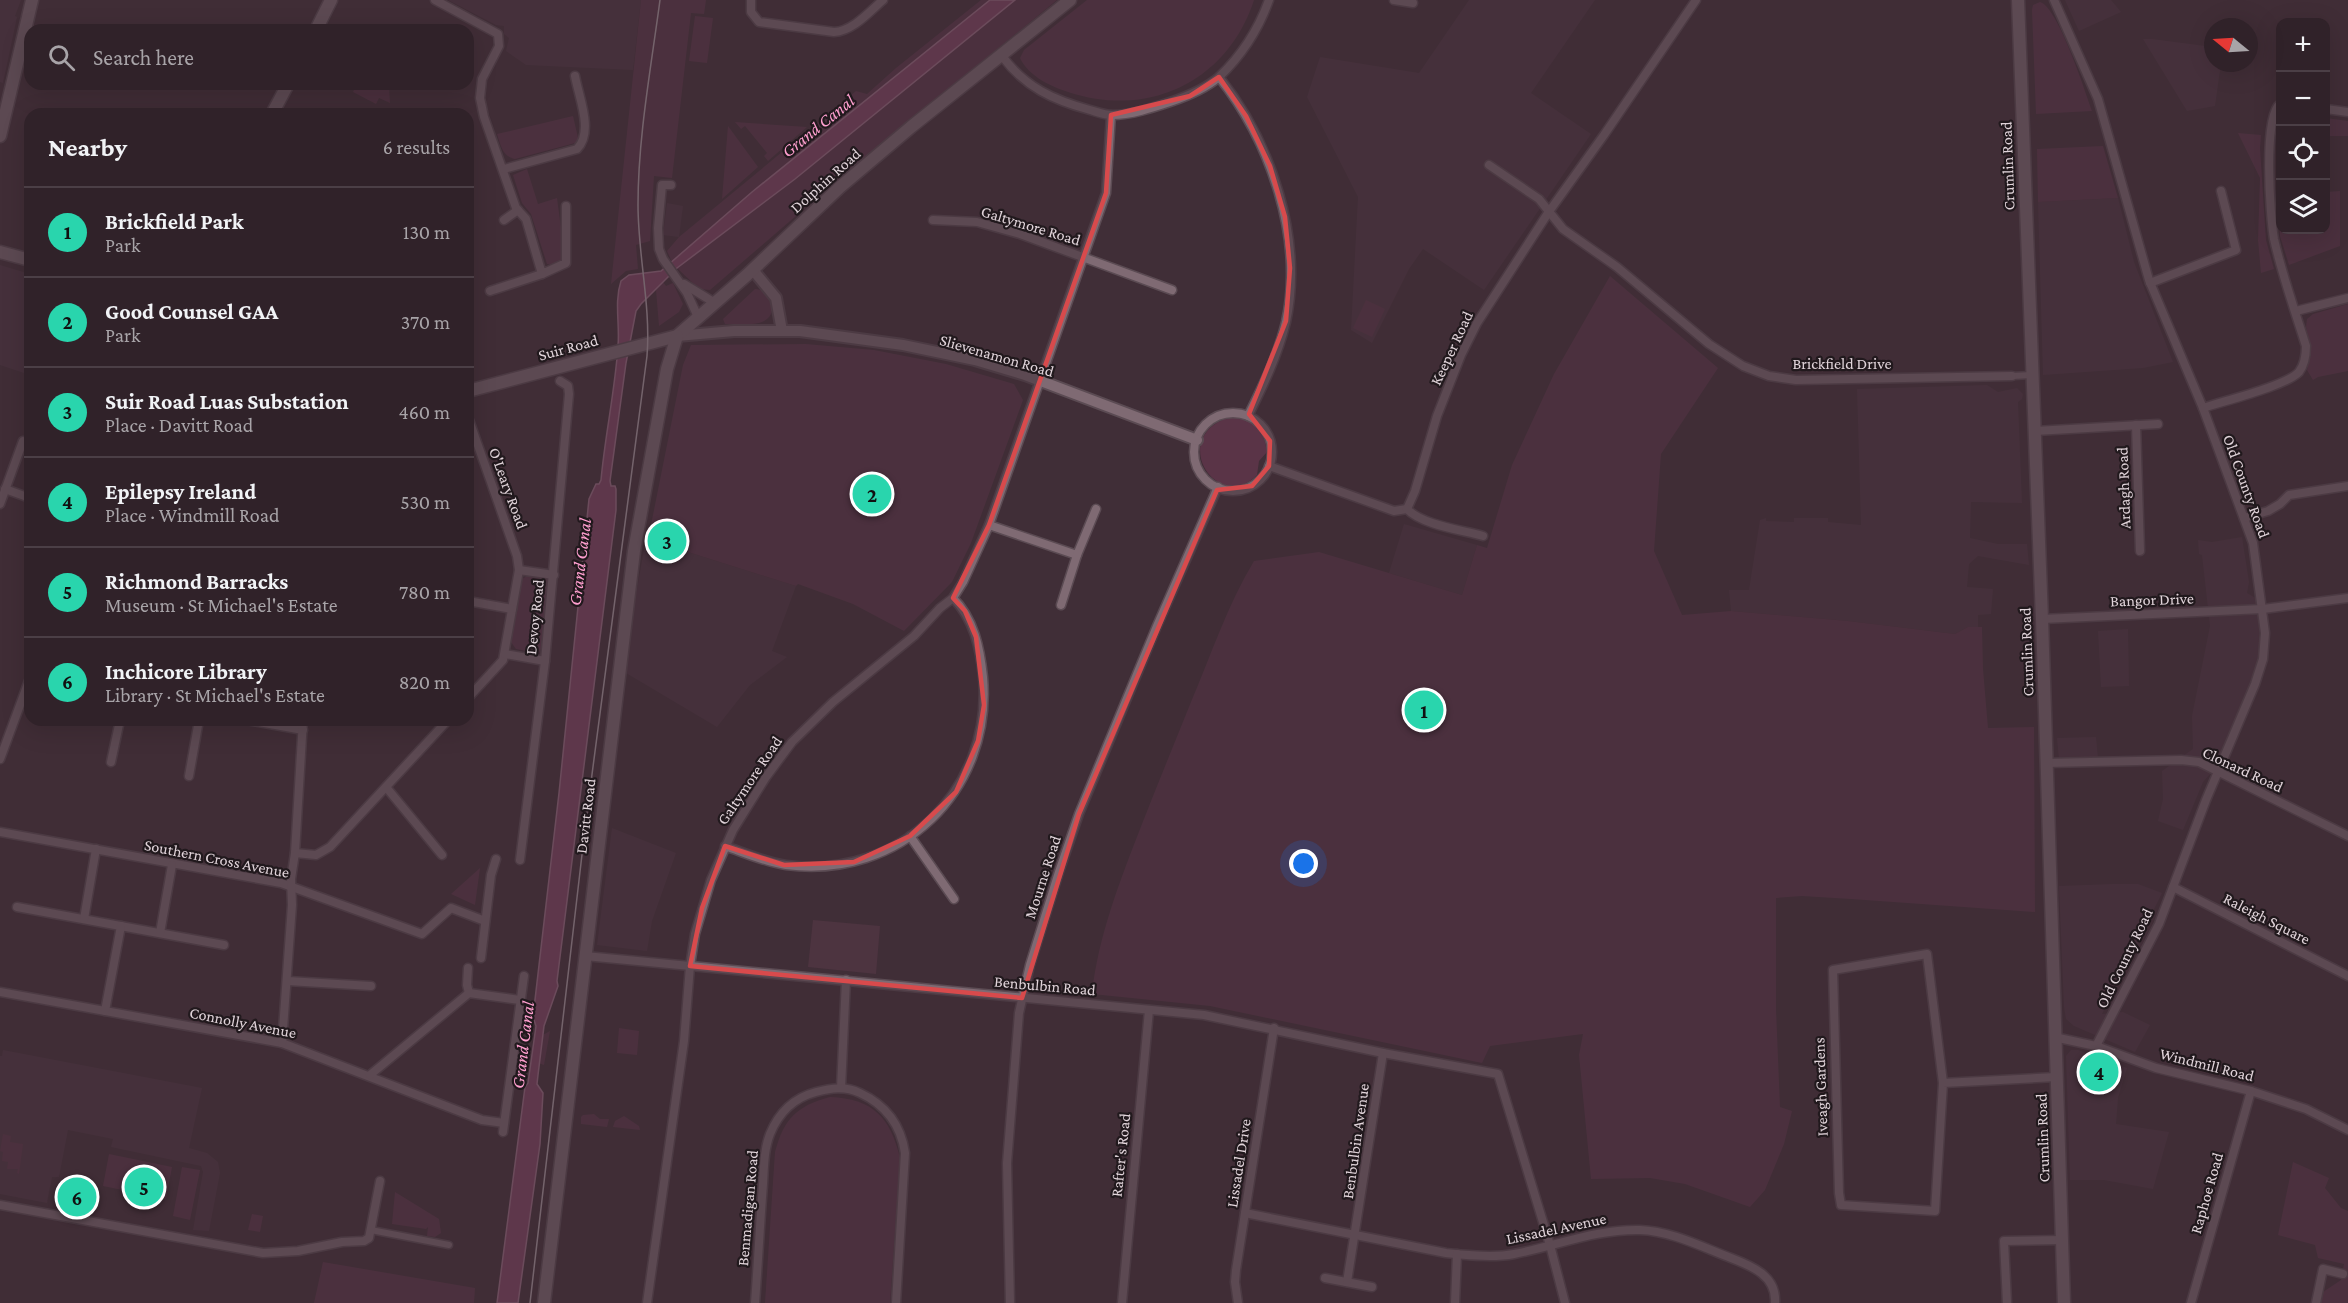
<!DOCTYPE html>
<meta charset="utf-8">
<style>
:root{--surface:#302229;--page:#382a31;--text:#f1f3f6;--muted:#a8a4a8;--line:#4b3f46;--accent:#29d5ad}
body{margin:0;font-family:"Crimson Pro",serif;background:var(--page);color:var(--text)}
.controls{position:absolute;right:18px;top:18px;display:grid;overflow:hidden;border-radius:12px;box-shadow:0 6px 24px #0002}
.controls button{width:54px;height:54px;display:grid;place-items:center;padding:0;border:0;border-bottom:2px solid var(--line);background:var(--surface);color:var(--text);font:30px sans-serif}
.compass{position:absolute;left:2204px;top:18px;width:54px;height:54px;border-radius:50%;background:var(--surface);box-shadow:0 6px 24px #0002;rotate:288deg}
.you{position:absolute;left:1304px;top:864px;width:21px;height:21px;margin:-15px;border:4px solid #fff;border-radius:50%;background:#1a73e8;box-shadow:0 0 0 9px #1a73e833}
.badge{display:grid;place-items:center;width:39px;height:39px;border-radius:50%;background:var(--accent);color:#111;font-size:20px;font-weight:700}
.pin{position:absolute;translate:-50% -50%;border:3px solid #fff;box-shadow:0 2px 6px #0006}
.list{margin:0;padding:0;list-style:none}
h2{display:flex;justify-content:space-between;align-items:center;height:78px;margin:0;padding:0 24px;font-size:26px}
h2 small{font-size:20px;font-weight:400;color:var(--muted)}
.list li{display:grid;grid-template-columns:39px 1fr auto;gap:18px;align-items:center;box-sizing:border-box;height:90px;padding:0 24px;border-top:2px solid var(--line)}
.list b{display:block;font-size:22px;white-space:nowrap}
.list p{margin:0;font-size:20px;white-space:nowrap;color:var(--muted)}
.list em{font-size:20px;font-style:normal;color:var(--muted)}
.icon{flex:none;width:33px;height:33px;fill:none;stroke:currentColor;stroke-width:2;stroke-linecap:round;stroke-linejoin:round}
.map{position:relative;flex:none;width:2348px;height:1303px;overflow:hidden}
.search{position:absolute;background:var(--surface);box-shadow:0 6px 24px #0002;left:24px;top:24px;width:450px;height:66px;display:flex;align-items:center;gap:15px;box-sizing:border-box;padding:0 21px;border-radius:18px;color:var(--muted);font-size:22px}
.panel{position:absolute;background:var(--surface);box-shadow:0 6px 24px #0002;left:24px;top:108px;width:450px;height:618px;border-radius:18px}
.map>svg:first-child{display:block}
</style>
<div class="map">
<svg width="2348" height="1303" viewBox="0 0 2348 1303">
<rect width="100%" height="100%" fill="#402e37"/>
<g fill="#4d3440">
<polygon points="0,0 21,0 15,16 17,17 3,83 0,82"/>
<polygon points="448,0 641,0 633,70 526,65 506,51 509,38 504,34 504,26 496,25"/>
<polygon points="1469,0 1595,0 1531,93 1591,134 1484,290 1423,249 1409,269 1372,343 1351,330 1358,197 1307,97 1320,57 1419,73"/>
<polygon points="2065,0 2111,0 2121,12 2079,31"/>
<polygon points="2143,39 2152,39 2213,47 2213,63 2221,63 2215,106 2187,111"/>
<polygon points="2118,198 2134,262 2173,362 2143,368 2043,375 2038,202"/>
<polygon points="667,203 683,206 679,237 663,235"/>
<polygon points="0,265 30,274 30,375 0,365"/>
<polygon points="1987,385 1998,392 2017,388 2023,394 2022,399 2018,402 2022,503 1971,502 1970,538 1998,544 2027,544 2029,565 1978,556 1969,564 1967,587 1993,589 1991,614 1978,615 1978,627 1968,627 1955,634 1848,621 1731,611 1729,590 1749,590 1760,520 1766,518 1766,521 1794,522 1794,518 1828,518 1828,522 1861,525 1857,389"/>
<polygon points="1404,524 1477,545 1462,595 1389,573"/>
<polygon points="2242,537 2249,582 2247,593 2257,599 2261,654 2218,765 2203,782 2183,830 2158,821 2163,799 2162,771 2193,749 2192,716 2210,626 2202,555 2199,554 2198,540 2212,542"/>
<polygon points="645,544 688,552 796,586 772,651 787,657 750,685 717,727 626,673 635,600"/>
<polygon points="2128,629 2129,686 2101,687 2098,631"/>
<polygon points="2096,737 2098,759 2059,759 2057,738"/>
<polygon points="612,828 676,853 652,921 647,951 597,945"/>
<polygon points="2113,884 2138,884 2162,893 2102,1014 2123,1012 2150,1025 2135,1052 2074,1026 2066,1019 2064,1007 2059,886"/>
<polygon points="813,920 880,926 876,974 808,967"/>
<polygon points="3,1050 202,1088 189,1148 207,1153 218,1162 220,1173 209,1231 193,1230 203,1172 201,1166 111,1147 113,1139 68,1130 59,1177 52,1177 47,1203 0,1194 0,1056 2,1056"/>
<polygon points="2071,1050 2078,1050 2127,1068 2118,1098 2116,1124 2169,1132 2153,1189 2104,1180 2070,1180 2066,1056"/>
</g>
<g fill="#5a3447">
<polygon points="641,0 706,0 704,14 691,13 672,178 654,176 650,241 636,245 638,269 626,271 611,284"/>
<polygon points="981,0 990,0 752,192 672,262 667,251 679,237 856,91 867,94 896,68"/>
<polygon points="1015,0 1057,0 826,190 710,290 699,289 677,268 795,179"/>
<path d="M1087 0H1254C1228 80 1151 118 1071 93 1052 87 1029 77 1020 58L1024 50Z"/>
<path d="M2040 2C2058 7 2085 91 2092 111L2036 114 2032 10 2033 5Z"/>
<polygon points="695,16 713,18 707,63 689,61"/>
<polygon points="357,84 389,84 390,103 379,98 376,104 353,92"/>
<path d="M573 116 579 142 515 159C502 156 501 146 497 134Z"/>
<polygon points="2326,118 2348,121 2348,136 2326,136"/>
<polygon points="735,122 807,127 768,161 764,156 767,153 745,126 741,129"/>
<polygon points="728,126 758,167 722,199"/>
<polygon points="2238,133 2261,135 2260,148 2266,240 2274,269 2261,273 2258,240 2260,178"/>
<polygon points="2103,146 2118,198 2038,202 2037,149"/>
<polygon points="527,169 538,204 557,198 565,258 559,266 547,264 531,214 522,203 513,175"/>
<polygon points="2340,191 2340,246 2289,265 2280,236 2278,195 2280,195 2280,230 2326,230 2326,192"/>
<path d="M1610 276 1718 368 1661 454 1654 551 1682 615 1731 611 1848 621 1955 634 1968 627H1982L1983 669 1988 728 2034 727 2035 912 1851 899 1802 896 1776 898V1009L1780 1107 1792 1111 1784 1144 1765 1190 1750 1207 1685 1184 1650 1178 1591 1179 1579 1055 1583 1034 1490 1046 1482 1063 1210 1006 1092 994C1098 936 1121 878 1142 824 1158 783 1175 742 1191 702 1211 655 1228 604 1254 561L1319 552 1462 595 1477 545 1487 548 1512 465 1554 374Z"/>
<polygon points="663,282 666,286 673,283 683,304 679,312 659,326 656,290"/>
<path d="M755 289C771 289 780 312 764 321 755 326 736 324 725 324L723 319Z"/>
<polygon points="1366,300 1385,309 1372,337 1353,328"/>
<polygon points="2348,304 2348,371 2318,377 2313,380 2307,370 2311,353 2306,327 2307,319 2313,314"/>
<polygon points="806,344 874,350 946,364 1014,384 1023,400 971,543 952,582 904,631 853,604 798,584 796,586 688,552 689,535 650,530 683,365 691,345"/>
<path d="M1227 418C1249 415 1265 430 1267 452L1259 461 1257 475C1217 514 1169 439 1227 418Z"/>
<polygon points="527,576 547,579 549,584 541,649 538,653 516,649 511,642 519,587 522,579"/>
<polygon points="480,868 475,905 451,894"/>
<polygon points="619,1028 639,1031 637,1055 617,1053"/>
<polygon points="550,1031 544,1065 538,1063 541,1036"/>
<path d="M830 1097C873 1099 890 1117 900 1158L890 1303H765L775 1152C784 1118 797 1106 830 1097Z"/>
<polygon points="594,1114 600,1119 609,1119 607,1127 581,1124 581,1117 583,1115"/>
<polygon points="624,1116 639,1126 640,1130 613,1127 615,1121"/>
<polygon points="3,1134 11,1136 10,1142 23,1144 19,1174 17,1173 18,1169 7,1169 8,1162 2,1161 3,1152 0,1151"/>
<polygon points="109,1154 172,1167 166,1199 103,1186"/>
<polygon points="2293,1162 2329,1178 2325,1188 2341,1208 2348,1211 2348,1303 2321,1303 2323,1292 2341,1280 2344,1264 2318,1258 2315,1245 2278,1235"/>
<polygon points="182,1167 200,1170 190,1220 173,1216"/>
<polygon points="395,1192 439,1219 441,1233 435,1237 427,1236 428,1227 426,1229 392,1224"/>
<polygon points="252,1214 263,1216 260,1232 248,1230"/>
<polygon points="323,1262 475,1288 474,1303 314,1303"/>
</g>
<path fill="#844465" stroke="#a06f88" stroke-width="1.5" d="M990 0H1015L795 179 677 268 641 304 636 311 626 363 610 481 611 486H615L616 489V510L557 981 558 986 544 1026 538 1075 537 1084 543 1093 540 1144 518 1303H497L525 1087 528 1083 536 1026 533 1017 559 793 589 499 596 484H599L601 480C605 435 615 391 618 346 620 324 614 302 621 281L629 275 661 271 752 192Z"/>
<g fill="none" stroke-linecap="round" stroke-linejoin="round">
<defs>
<g id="pedestrian">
<polyline points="2012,376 2032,375"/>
<polyline points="371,1230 449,1245"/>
</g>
<g id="minor">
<polyline points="435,0 498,34 499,46 482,79 480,98 484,117 516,208 526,219 542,274 566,263 566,206"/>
<path d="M751 0V12L759 22 834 32C853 31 869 12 883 0"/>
<polyline points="1394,0 1413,3"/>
<polyline points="2054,0 2098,99 2149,280 2203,408 2253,543 2265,633 2263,659 2255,684 2206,800 2159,924 2096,1046"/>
<path d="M1002 56C1025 87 1053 100 1090 110 1097 112 1105 115 1112 115 1131 115 1152 108 1170 102 1188 96 1205 89 1219 77 1241 56 1259 28 1269 0"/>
<path d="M1219 77C1271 142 1304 239 1286 322 1278 355 1263 386 1248 416"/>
<polyline points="2326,109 2348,112"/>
<polyline points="1489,165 1539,199 1563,229 1617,267 1709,344 1743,366 1769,376 1796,380 2012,376"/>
<path d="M504 169 577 149C594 132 579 98 575 76"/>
<polyline points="671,185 662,185 658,228 659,249 663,259 687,293 698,317"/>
<polyline points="504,220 518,210"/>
<polyline points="933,220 977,222 1020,234 1172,290"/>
<polyline points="2150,283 2236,250 2221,191"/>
<polyline points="684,284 715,303"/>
<polyline points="490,291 542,274"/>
<polyline points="2296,311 2348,298"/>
<path d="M2203 408C2223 401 2286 386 2299 372 2305 364 2306 356 2306 346 2295 311 2282 275 2274 239 2270 217 2263 116 2280 104"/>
<circle cx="1233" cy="452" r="39"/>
<polyline points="468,417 517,556 519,570 503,660 468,698"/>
<polyline points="2136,425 2140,551"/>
<polyline points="2035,431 2158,424"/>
<polyline points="1269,466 1394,511 1407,509"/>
<polyline points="5,489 30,498"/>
<polyline points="0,504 23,441"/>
<polyline points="1407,509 1415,491 1437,416 1461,355 1477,323 1548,213 1604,135 1696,0"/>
<path d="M1407 509C1422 525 1462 530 1483 536"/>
<polyline points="2244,518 2268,511 2280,504 2289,495 2348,486"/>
<polyline points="989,525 1077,555"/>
<polyline points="519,570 554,575"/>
<polyline points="468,601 512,609"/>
<polyline points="1061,605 1077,555 1096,509"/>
<polyline points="2042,619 2263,609 2348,598"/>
<polyline points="505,654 545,661"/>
<polyline points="247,720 303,730"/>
<polyline points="0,759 30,678"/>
<polyline points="111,762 120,720"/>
<polyline points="2046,763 2181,760 2199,762 2348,836"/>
<polyline points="189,776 199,720"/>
<polyline points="386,787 442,855"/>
<polyline points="0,832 281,883 422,934 451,908 485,921"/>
<polyline points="910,836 954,899"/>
<path d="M725 846C745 853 765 862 786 865 900 880 993 791 983 677 980 648 974 619 953 598"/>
<polyline points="295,853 316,855 330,847 448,720"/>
<polyline points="520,860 545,661 569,394 568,386 560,381"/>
<polyline points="2173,887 2348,976"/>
<polyline points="17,907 224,945"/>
<polyline points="84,919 96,849"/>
<polyline points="160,933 172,865"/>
<polyline points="585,956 1204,1015 1383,1053 1498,1074 1550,1245 1565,1303"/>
<polyline points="481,958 491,875 496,859"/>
<polyline points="468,968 467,985 469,993"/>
<polyline points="288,981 371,986"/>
<polyline points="0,992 282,1043 482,1120 504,1123"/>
<polyline points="105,1011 121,926"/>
<polyline points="2054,1037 2096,1046 2156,1068 2251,1091 2306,1109 2348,1130"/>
<polyline points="282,1043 292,905 291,879 295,853 303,720"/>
<polyline points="370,1075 469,993 520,1000"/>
<polyline points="1943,1083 1927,954 1833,970 1839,1193 1841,1205 1935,1211 1943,1083 2056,1077"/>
<polyline points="841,1088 846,980"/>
<polyline points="503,1132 524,976"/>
<polyline points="0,1205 263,1253 298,1251 342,1242 364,1241 369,1238 380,1181"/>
<path d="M1245 1213 1446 1253C1467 1255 1493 1258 1514 1254 1557 1246 1595 1229 1640 1230 1671 1231 1702 1247 1731 1258 1752 1266 1777 1276 1775 1303"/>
<polyline points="1325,1278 1372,1287"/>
<polyline points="1347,1282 1383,1053"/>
<polyline points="647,1303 684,1041 690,966 695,934 711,880 733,830 766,777 792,742 833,702 914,636 940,608 953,598 963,582 989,525 1106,193 1111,115"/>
<path d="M755 1303C758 1263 760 1223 763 1184 764 1167 764 1149 770 1134 779 1112 793 1098 816 1092 831 1088 845 1086 860 1093 886 1105 901 1126 905 1153L896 1303"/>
<polyline points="1010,1303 1007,1163 1019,1013 1030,965 1059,872 1079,814 1157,626 1218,487"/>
<polyline points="1122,1303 1149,1010"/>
<polyline points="1238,1303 1235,1282 1236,1270 1274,1028"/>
<polyline points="1455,1303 1457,1254"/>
<polyline points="2007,1303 2004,1241 2062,1240"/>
<polyline points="2191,1303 2251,1091"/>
<polyline points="2316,1303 2323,1269 2343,1274"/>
</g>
<g id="tertiary">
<polyline points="753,270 776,298 782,331"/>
<polyline points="677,336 734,331 800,331 903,345 975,360 1025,375 1197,440"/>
</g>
<g id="secondary">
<polyline points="2018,0 2042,619 2064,1303"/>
<polyline points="316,30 331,0"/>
<polyline points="272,114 288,84"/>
<polyline points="0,136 32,0"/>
<polyline points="0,252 30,260"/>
<polyline points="468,391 677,336 747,275 840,187 911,127 1070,0"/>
<polyline points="544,1303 634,551 667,369 677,336"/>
</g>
</defs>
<use href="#pedestrian" stroke="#5b4b53" stroke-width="9"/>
<use href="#minor" stroke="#5b4b53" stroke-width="11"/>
<use href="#tertiary" stroke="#5b4b53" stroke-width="14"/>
<use href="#secondary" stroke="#5b4b53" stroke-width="15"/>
<use href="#pedestrian" stroke="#7f6a73" stroke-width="6"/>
<use href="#minor" stroke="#7f6a73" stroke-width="8"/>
<use href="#tertiary" stroke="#7f6a73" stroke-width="10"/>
<use href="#secondary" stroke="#7f6a73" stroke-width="12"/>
<path stroke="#b4a5ac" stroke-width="1.5" d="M530 1303 586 820 647 356C651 306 638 256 638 205 638 137 651 68 660 0"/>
</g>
<path d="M0 0H2348V1303H0ZM1219 77 1246 116 1270 166 1285 217 1290 268 1286 321 1249 414 1270 441 1269 466 1252 486 1217 490 1079 814 1022 998 690 966 702 908 725 846 784 865 854 862 910 836 956 792 978 741 984 705 976 637 965 611 953 598 989 525 1106 193 1111 115 1190 96Z" fill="#402e37" fill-opacity=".55" fill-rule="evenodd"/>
<path fill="none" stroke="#d84a4c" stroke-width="4.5" stroke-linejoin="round" d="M1219 77 1246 116 1270 166 1285 217 1290 268 1286 321 1249 414 1270 441 1269 466 1252 486 1217 490 1079 814 1022 998 690 966 702 908 725 846 784 865 854 862 910 836 956 792 978 741 984 705 976 637 965 611 953 598 989 525 1106 193 1111 115 1190 96Z"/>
<g text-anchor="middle" stroke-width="4.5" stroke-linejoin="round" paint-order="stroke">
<g font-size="16" fill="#e1d4da" stroke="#21191d">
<text transform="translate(2007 166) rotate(-92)" y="6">Crumlin Road</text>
<text transform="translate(825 180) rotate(-42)" y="6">Dolphin Road</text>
<text transform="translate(1031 225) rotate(17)" y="6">Galtymore Road</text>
<text transform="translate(568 347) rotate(-15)" y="6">Suir Road</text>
<text transform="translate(1451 348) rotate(-65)" y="6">Keeper Road</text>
<text transform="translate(997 355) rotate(16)" y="6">Slievenamon Road</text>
<text x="1842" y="369">Brickfield Drive</text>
<text transform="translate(2247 486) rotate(70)" y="6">Old County Road</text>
<text transform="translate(509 488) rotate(70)" y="6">O'Leary Road</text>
<text transform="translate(2123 488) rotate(-92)" y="6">Ardagh Road</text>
<text transform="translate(2152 599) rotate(-2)" y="6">Bangor Drive</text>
<text transform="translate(534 617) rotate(-84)" y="6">Devoy Road</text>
<text transform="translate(2026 652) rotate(-92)" y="6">Crumlin Road</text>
<text transform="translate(2243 769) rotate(25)" y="6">Clonard Road</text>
<text transform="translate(749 780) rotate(-56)" y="6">Galtymore Road</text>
<text transform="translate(585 816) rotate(-83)" y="6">Davitt Road</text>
<text transform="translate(217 858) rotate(11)" y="6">Southern Cross Avenue</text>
<text transform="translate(1042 877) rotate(-72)" y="6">Mourne Road</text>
<text transform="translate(2267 918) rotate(27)" y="6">Raleigh Square</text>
<text transform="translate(2124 958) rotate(-64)" y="6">Old County Road</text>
<text transform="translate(1045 985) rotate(5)" y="6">Benbulbin Road</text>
<text transform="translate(243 1022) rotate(11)" y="6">Connolly Avenue</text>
<text transform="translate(2207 1064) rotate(14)" y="6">Windmill Road</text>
<text transform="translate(1820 1087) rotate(-92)" y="6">Iveagh Gardens</text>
<text transform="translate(2042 1138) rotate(-92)" y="6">Crumlin Road</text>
<text transform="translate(1355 1141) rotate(-82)" y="6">Benbulbin Avenue</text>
<text transform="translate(1120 1155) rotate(-84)" y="6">Rafter's Road</text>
<text transform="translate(1238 1163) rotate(-81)" y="6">Lissadel Drive</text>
<text transform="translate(2206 1193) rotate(-74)" y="6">Raphoe Road</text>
<text transform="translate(747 1208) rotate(-85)" y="6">Benmadigan Road</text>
<text transform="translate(1556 1228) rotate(-12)" y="6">Lissadel Avenue</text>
</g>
<g font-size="18" font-style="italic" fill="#ff9fcf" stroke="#21191d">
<text transform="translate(818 126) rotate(-39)" y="6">Grand Canal</text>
<text transform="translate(580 562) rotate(-83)" y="6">Grand Canal</text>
<text transform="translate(523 1045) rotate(-83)" y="6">Grand Canal</text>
</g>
</g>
</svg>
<div class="controls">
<button>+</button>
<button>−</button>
<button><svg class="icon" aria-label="locate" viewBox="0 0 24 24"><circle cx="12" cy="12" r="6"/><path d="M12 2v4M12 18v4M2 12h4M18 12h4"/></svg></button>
<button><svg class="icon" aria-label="layers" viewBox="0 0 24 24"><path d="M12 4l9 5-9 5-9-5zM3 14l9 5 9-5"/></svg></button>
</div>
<svg class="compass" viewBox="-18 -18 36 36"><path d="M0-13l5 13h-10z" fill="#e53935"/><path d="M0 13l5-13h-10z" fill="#a8a4a8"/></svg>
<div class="you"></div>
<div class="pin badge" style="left:1424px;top:710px">1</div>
<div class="pin badge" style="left:872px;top:494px">2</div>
<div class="pin badge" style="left:667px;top:541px">3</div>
<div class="pin badge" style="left:2099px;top:1072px">4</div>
<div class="pin badge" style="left:144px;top:1187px">5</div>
<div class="pin badge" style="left:77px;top:1197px">6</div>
<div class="search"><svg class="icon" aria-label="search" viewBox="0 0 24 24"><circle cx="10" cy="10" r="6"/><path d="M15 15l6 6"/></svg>Search here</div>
<section class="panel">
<h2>Nearby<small>6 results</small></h2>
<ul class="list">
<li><span class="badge">1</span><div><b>Brickfield Park</b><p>Park</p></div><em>130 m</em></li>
<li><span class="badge">2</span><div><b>Good Counsel GAA</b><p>Park</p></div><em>370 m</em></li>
<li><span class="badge">3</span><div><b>Suir Road Luas Substation</b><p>Place · Davitt Road</p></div><em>460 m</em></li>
<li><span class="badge">4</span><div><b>Epilepsy Ireland</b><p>Place · Windmill Road</p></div><em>530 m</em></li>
<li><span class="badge">5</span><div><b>Richmond Barracks</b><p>Museum · St Michael's Estate</p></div><em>780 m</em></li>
<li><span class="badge">6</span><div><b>Inchicore Library</b><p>Library · St Michael's Estate</p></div><em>820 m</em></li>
</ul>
</section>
</div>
